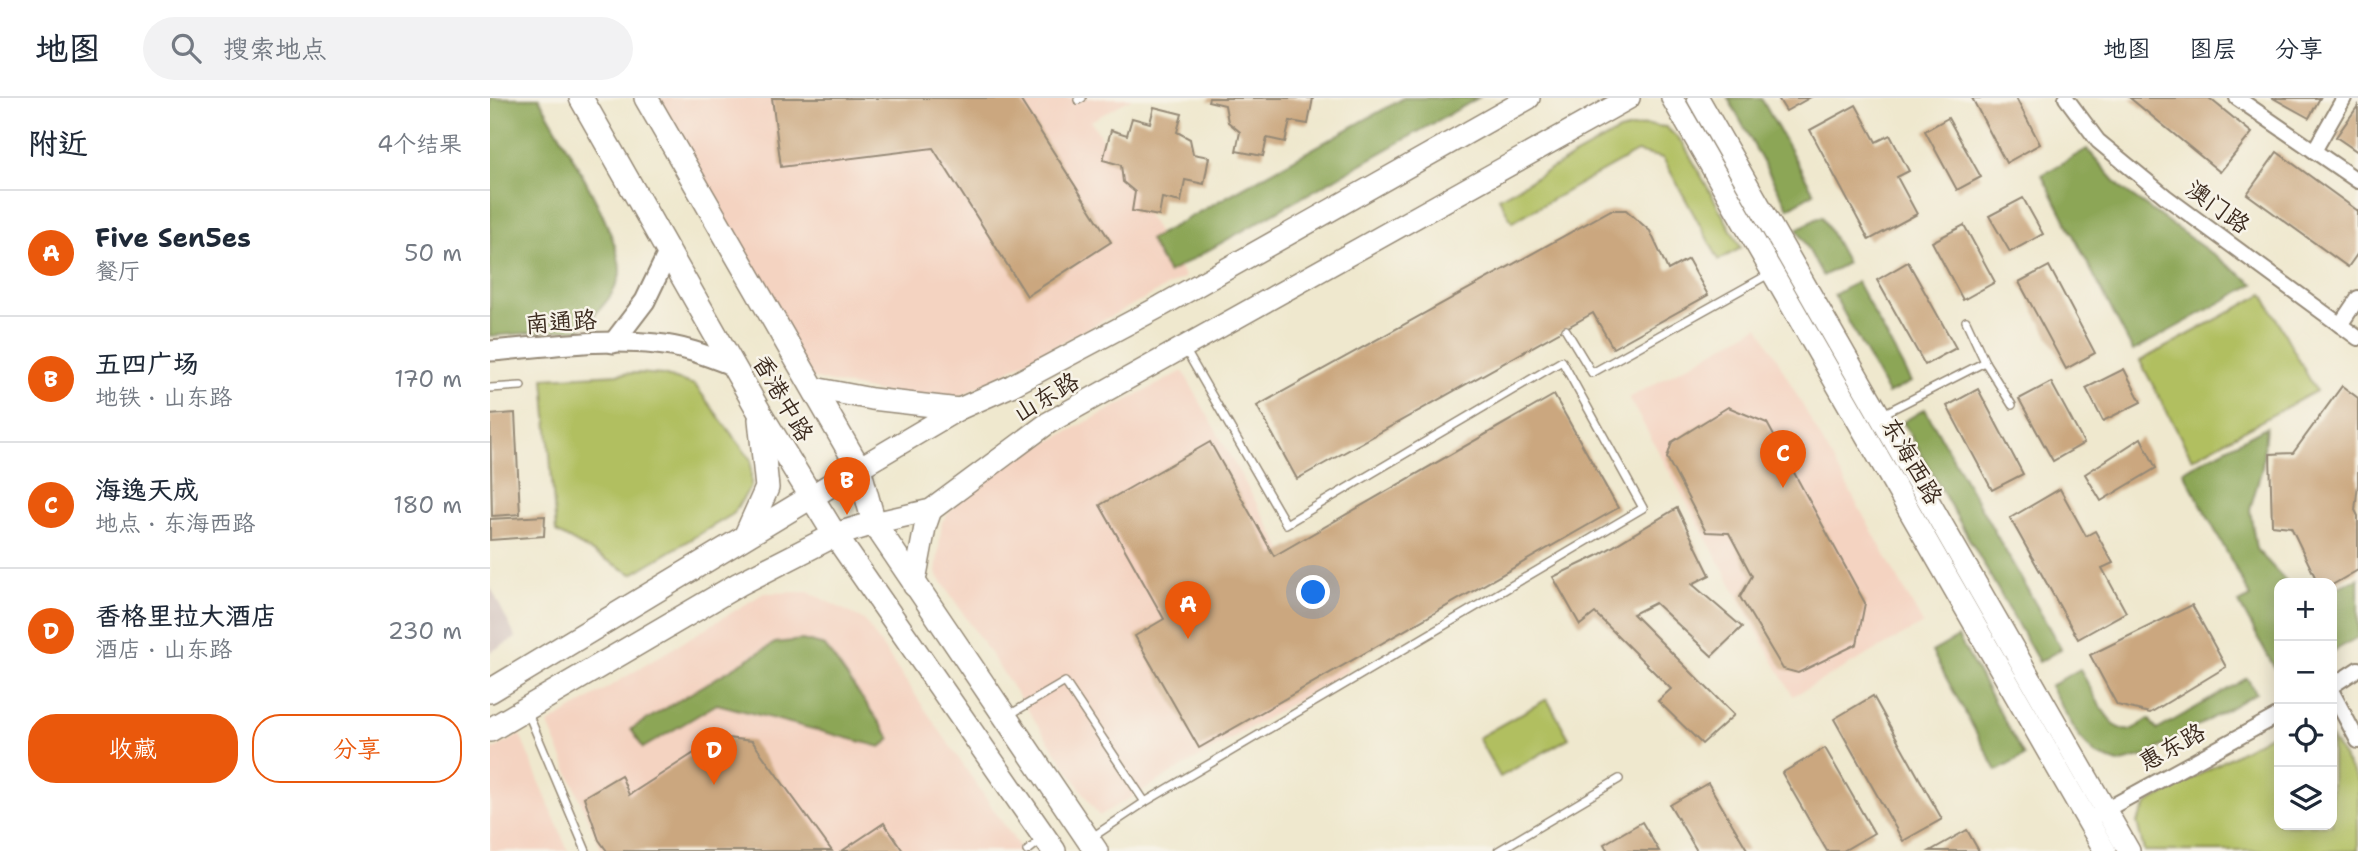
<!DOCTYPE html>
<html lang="zh">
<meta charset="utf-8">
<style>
:root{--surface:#fff;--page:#f2f2f3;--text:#1f2937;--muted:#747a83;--line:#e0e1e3;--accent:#ea580c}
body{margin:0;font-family:"Shantell Sans","LXGW WenKai TC",sans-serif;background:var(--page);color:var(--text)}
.controls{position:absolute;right:21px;bottom:21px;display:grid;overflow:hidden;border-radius:14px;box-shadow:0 4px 18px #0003}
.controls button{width:63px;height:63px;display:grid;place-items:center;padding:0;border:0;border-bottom:2px solid var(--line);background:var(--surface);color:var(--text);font:35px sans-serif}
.you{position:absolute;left:824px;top:495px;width:24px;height:24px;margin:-18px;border:5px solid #fff;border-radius:50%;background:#1a73e8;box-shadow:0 0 0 10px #1a73e833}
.badge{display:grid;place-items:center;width:46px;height:46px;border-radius:50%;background:var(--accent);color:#fff;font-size:23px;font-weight:700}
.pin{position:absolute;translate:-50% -58px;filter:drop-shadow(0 2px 4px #0008)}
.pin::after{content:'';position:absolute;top:37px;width:24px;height:21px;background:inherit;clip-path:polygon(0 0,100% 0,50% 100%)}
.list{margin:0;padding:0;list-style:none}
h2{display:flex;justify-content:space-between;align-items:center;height:91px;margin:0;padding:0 28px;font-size:30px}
h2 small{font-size:23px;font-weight:400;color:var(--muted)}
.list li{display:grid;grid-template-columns:46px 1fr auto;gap:21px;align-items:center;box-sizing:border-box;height:126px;padding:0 28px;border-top:2px solid var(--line)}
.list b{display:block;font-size:26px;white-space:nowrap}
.list p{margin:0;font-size:23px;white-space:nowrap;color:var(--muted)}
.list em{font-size:23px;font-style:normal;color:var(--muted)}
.actions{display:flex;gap:14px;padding:21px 28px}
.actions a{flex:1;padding:16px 0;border:2px solid var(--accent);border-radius:28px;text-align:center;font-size:24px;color:var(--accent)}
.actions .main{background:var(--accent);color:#fff}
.icon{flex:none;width:38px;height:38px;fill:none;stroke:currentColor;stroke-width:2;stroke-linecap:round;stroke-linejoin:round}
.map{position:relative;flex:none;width:1868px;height:753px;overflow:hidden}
header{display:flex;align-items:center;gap:42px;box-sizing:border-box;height:98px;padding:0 35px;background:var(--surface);border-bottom:2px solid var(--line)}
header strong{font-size:33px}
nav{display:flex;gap:38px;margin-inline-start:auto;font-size:24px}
.search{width:490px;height:63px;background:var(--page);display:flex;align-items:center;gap:18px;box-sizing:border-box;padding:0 24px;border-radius:38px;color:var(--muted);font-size:26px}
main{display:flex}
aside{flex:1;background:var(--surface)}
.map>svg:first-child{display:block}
</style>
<header>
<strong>地图</strong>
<div class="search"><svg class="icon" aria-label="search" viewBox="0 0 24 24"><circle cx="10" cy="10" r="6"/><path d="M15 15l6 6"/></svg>搜索地点</div>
<nav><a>地图</a><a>图层</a><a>分享</a></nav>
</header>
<main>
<aside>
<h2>附近<small>4个结果</small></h2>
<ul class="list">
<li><span class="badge">A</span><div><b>Five Sen5es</b><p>餐厅</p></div><em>50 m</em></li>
<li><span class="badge">B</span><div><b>五四广场</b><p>地铁 · 山东路</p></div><em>170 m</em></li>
<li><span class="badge">C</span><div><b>海逸天成</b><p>地点 · 东海西路</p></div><em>180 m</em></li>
<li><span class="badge">D</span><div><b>香格里拉大酒店</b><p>酒店 · 山东路</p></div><em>230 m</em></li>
</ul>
<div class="actions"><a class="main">收藏</a><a>分享</a></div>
</aside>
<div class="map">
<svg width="1868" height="753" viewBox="0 0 1868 753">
<rect width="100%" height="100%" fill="#f7f3e8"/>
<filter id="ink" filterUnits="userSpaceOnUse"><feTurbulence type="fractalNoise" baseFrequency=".0143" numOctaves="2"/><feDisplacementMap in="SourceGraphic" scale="14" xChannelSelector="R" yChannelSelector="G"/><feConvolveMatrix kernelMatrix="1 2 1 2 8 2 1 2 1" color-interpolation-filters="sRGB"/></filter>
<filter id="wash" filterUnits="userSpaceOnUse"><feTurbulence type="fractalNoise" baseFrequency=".00686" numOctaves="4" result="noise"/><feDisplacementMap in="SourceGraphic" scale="28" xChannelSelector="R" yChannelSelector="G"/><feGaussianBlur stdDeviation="1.57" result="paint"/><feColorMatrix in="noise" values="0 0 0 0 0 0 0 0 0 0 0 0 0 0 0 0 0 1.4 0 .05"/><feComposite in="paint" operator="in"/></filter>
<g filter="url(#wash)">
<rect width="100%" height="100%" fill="#efe8ce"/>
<g fill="#f4d3c1">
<polygon points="154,0 642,0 601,23 695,179 454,307 315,279"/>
<polygon points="1269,228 1433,526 1303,598 1139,300"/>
<polygon points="693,273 859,572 609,718 446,475 452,424 481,385"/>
<polygon points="319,494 374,522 532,753 112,753 58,626 274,495"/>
<polygon points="30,637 78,753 0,753 0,653"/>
</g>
<polygon fill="#d0c0bc" points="0,488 26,540 0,554"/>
<g fill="#b1bf61" stroke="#767440" stroke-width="2">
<polygon points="1156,27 1176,29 1193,45 1251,150 1229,162 1173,60 1147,54 1022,124 1009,100 1129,33"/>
<polygon points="1773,196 1826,293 1702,361 1650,263"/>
<polygon points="147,275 173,277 205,287 261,362 261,388 243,416 142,476 66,434 54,280"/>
<polygon points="1057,601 1079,640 1010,679 988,640"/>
<polygon points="1789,632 1789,727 1842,727 1842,641 1868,683 1868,753 1654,753 1647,724 1657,706"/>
</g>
<g fill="#8ca657" stroke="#64683a" stroke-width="2">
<path d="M0 0H49C67 33 139 148 129 180 122 202 106 215 90 231L0 238Z"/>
<polygon points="914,0 988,0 678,175 659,142"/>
<polygon points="1238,0 1271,0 1324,95 1298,110"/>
<polygon points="1597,51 1632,91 1764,186 1643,253 1552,77"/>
<polygon points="1332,118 1357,165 1333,178 1307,131"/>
<polygon points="1367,184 1421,284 1398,296 1344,197"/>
<polygon points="1435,311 1571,551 1549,564 1413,324"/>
<polygon points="1776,329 1772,370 1760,411 1766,451 1798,485 1789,485 1789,578 1749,505 1761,499 1693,373"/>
<polygon points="1868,480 1868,539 1842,554 1842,492"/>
<polygon points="1468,539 1534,658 1507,673 1442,554"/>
<polygon points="312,542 335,548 401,641 391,649 227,606 153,650 141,631 285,545"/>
<path d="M1590 571C1599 586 1620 637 1640 632 1646 630 1654 624 1659 621L1667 632 1757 580 1766 595 1655 658 1628 665 1606 657 1589 639 1560 588Z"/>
</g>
<g id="blocks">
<g fill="#cba77f">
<polygon points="282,0 529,0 621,144 537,198 443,50 291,69"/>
<polygon points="719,0 823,0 818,26 800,23 795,44 777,40 773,58 746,53 750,34 738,24 735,7 718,3"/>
<polygon points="1288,0 1319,0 1296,13"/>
<polygon points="1482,0 1526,0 1550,46 1516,65"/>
<polygon points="1640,0 1719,0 1762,35 1730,74"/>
<polygon points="1783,0 1830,0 1819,20"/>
<polygon points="1366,7 1386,44 1400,37 1419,73 1407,79 1427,116 1379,142 1320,32"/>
<polygon points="1868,8 1868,54 1846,39"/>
<polygon points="664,9 692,16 687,34 700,41 703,56 719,59 714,86 695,82 691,104 672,100 669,118 642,113 645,94 633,84 631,67 613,62 621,32 637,37 642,20 660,25"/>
<polygon points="1458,20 1491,79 1467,92 1435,33"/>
<polygon points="1787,54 1868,113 1868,155 1858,169 1757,96"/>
<polygon points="1533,100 1553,136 1520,154 1499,118"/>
<polygon points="1121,112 1136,112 1160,133 1178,172 1198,161 1218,197 1123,250 1103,215 807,381 767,308"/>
<polygon points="1474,127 1505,184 1473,202 1442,144"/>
<polygon points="1418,164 1466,250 1435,267 1387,182"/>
<polygon points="1559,168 1605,255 1576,271 1529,184"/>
<polygon points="1634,271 1651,304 1613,323 1596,290"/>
<polygon points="1561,284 1594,345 1563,363 1529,301"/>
<polygon points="1852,288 1868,300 1868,386 1865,412 1868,418 1868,472 1842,487 1828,485 1801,429 1782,427 1780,356 1803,355"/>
<polygon points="1488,291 1533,376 1502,392 1457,308"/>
<polygon points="1064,297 1128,410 709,650 645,538 674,521 610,407 720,344 784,458"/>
<polygon points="1238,309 1277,325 1375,505 1367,546 1308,575 1293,571 1250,499 1262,478 1239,435 1216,434 1177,360 1182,344"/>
<polygon points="25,315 30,416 2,418 0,317"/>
<polygon points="1651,340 1666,370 1611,403 1595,376"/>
<polygon points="1570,391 1596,438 1605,433 1623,465 1612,470 1636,514 1588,541 1520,420"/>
<polygon points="1187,410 1220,477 1202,486 1252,529 1222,558 1165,505 1143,516 1244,617 1212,646 1168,603 1181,591 1105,515 1090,527 1063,479 1107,458"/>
<polygon points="55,418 54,438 0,442 0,421"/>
<polygon points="1702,507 1736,569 1660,615 1627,607 1600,557"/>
<polygon points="1383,598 1452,721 1413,743 1344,621"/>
<polygon points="229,639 262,643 342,753 117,753 109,742 94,699 131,677 139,697"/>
<polygon points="1335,650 1384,735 1353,753 1337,753 1292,675"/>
<polygon points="1218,685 1258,753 1207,753 1180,707"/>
<polygon points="1152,724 1169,753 1118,753 1114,746"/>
<polygon points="394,725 413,753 352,753"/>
<polygon points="1477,732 1489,753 1440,753"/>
</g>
</g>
</g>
<g filter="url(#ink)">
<use href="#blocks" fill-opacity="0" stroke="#958976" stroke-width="2"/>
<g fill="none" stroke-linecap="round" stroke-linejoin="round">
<defs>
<g id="service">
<polyline points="588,2 592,0"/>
<polyline points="1476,223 1495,264 1522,307"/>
<polyline points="1076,232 1102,275 1281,175"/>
<polyline points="0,290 31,288"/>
<polyline points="1391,317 1495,264"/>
<polyline points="37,613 96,753"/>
<polyline points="519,617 575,584 655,704"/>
<polyline points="601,740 655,704 1153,410 1072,263 796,426 695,251"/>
<polyline points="537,753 551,742"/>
<polyline points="1008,753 1129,681"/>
</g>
<g id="minor">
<polyline points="1576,0 1608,43 1676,99 1868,240"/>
<polyline points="1747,0 1868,83"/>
<polyline points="1824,53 1854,0"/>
<polyline points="1850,227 1868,200"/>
<polyline points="1842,588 1868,571"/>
<polyline points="1842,594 1868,643"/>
<polyline points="1608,716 1789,617"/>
</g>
<g id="tertiary">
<polyline points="123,245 155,203 179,153"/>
<path d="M0 253C54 249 112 240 166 246 193 248 218 258 244 268"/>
</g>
<g id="secondary">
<polyline points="1182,0 1615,753"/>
<polyline points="1208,0 1639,753"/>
<polyline points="324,290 382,301 469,311"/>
<polyline points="369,370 469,311 521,288 671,208 1039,0"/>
<polyline points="384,425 441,412 558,325 1139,0"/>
<polyline points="424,488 435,429 441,412"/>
</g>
<g id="primary">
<polyline points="91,0 270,315 345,437 564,753"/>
<polyline points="156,0 369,370 384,425 606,753"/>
<polyline points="256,437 277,390 270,321"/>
<polyline points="0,593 369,370"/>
<polyline points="0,632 249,486 345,437 384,425"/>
</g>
</defs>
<use href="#service" stroke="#958976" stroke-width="10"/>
<use href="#minor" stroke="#958976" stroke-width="18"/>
<use href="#tertiary" stroke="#958976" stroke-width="23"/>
<use href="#secondary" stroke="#958976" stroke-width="24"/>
<use href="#primary" stroke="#958976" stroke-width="26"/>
<use href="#service" stroke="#fff" stroke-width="7"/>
<use href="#minor" stroke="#fff" stroke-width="14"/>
<use href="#tertiary" stroke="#fff" stroke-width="19"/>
<use href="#secondary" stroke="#fff" stroke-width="21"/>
<use href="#primary" stroke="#fff" stroke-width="23"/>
</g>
</g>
<g text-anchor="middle" stroke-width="5" stroke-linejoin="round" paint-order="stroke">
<g font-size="24" fill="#3b2a1e" stroke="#f7f3e8">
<text transform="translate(1728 109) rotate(36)" y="8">澳门路</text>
<text transform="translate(71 224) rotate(-4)" y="8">南通路</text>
<text transform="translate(556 299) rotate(-31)" y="8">山东路</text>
<text transform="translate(293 300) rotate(60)" y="8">香港中路</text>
<text transform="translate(1422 363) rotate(60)" y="8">东海西路</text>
<text transform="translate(1682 649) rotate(-29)" y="8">惠东路</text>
</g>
</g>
</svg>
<div class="controls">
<button>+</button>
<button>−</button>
<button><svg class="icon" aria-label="locate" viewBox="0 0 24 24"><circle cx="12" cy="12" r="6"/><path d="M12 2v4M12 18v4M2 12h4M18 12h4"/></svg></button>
<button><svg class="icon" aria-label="layers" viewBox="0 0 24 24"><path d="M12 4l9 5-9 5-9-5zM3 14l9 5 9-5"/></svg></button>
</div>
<div class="you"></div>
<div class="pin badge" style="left:698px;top:541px">A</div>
<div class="pin badge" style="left:357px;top:417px">B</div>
<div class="pin badge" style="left:1293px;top:390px">C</div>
<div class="pin badge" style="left:224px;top:687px">D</div>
</div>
</main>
